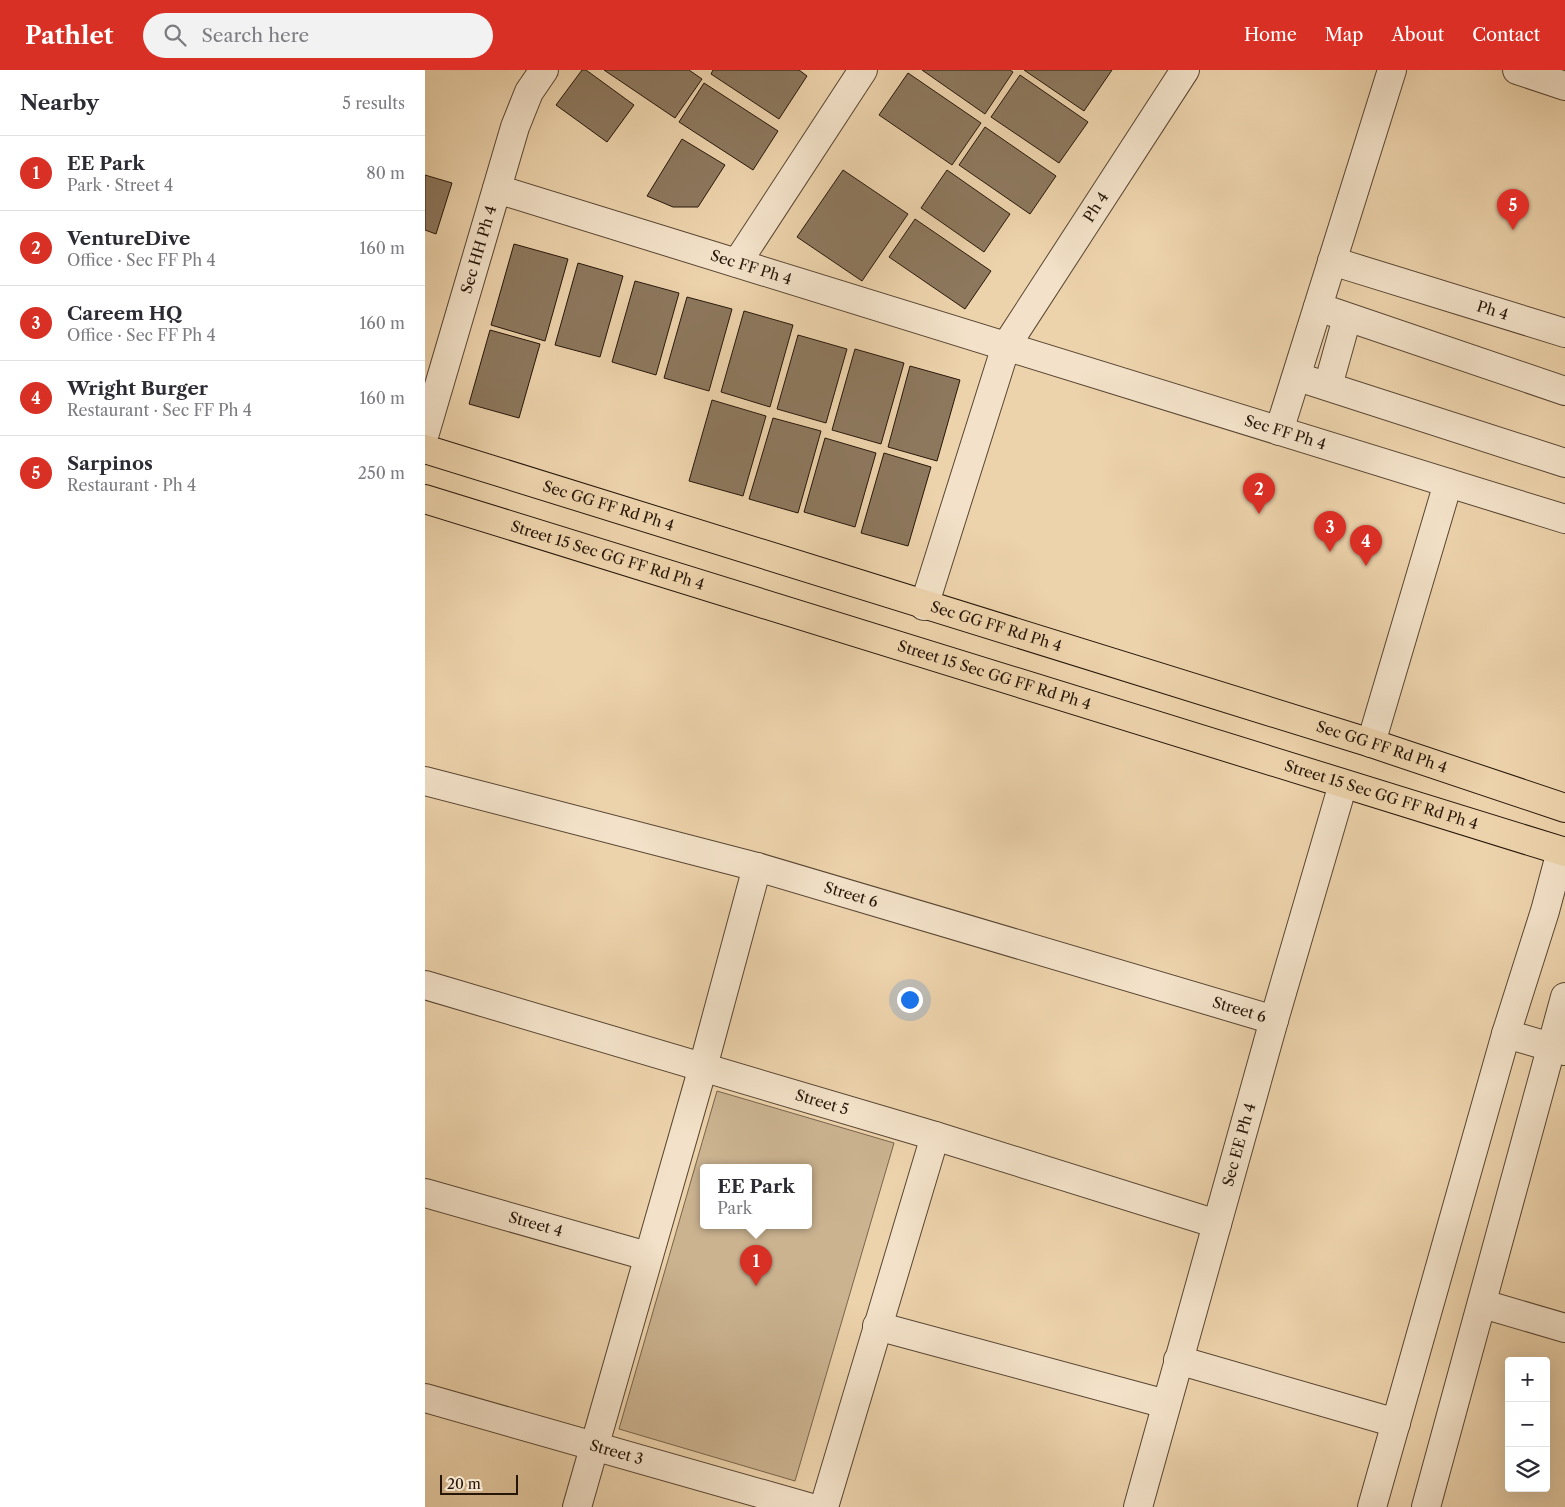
<!DOCTYPE html>
<meta charset="utf-8">
<style>
:root{--surface:#fff;--page:#f2f2f3;--text:#2b2b33;--muted:#7c7c81;--line:#e1e1e2;--accent:#d93025}
body{margin:0;font-family:"Libre Caslon Text",serif;background:var(--page);color:var(--text)}
.controls{position:absolute;right:15px;bottom:15px;display:grid;overflow:hidden;border-radius:5px;box-shadow:0 5px 20px #0002}
.controls button{width:45px;height:45px;display:grid;place-items:center;padding:0;border:0;border-bottom:1px solid var(--line);background:var(--surface);color:var(--text);font:25px sans-serif}
.scale{position:absolute;left:15px;bottom:12px;width:78px;box-sizing:border-box;padding-left:5px;border:2px solid #261609;border-top:0;font-size:14px;line-height:18px;white-space:nowrap;color:#261609;-webkit-text-stroke:4px #f3e2c9;paint-order:stroke}
.you{position:absolute;left:484px;top:929px;width:18px;height:18px;margin:-12px;border:4px solid #fff;border-radius:50%;background:#1a73e8;box-shadow:0 0 0 8px #1a73e833}
.badge{display:grid;place-items:center;width:32px;height:32px;border-radius:50%;background:var(--accent);color:#fff;font-size:16px;font-weight:700}
.pin{position:absolute;translate:-50% -41px;filter:drop-shadow(0 1px 2px #0008)}
.pin::after{content:'';position:absolute;top:26px;width:18px;height:15px;background:inherit;clip-path:polygon(0 0,100% 0,50% 100%)}
.popup{position:absolute;left:275px;top:1094px;width:112px;height:65px;box-sizing:border-box;display:grid;place-content:center;border-radius:5px;background:var(--surface);filter:drop-shadow(0 1px 4px #0005);font-size:16px;white-space:nowrap;color:var(--muted)}
.popup b{font-size:19px;color:var(--text)}
.popup::after{content:'';position:absolute;left:50%;top:100%;margin-left:-10px;border:10px solid transparent;border-top-color:var(--surface)}
.list{margin:0;padding:0;list-style:none}
h2{display:flex;justify-content:space-between;align-items:center;height:65px;margin:0;padding:0 20px;font-size:21px}
h2 small{font-size:16px;font-weight:400;color:var(--muted)}
.list li{display:grid;grid-template-columns:32px 1fr auto;gap:15px;align-items:center;box-sizing:border-box;height:75px;padding:0 20px;border-top:1px solid var(--line)}
.list b{display:block;font-size:19px;white-space:nowrap}
.list p{margin:0;font-size:16px;white-space:nowrap;color:var(--muted)}
.list em{font-size:16px;font-style:normal;color:var(--muted)}
.icon{flex:none;width:28px;height:28px;fill:none;stroke:currentColor;stroke-width:2;stroke-linecap:round;stroke-linejoin:round}
.map{position:relative;flex:none;width:1140px;height:1437px;overflow:hidden}
header{display:flex;align-items:center;gap:30px;box-sizing:border-box;height:70px;padding:0 25px;background:var(--accent);color:#fff}
header strong{font-size:24px}
nav{display:flex;gap:28px;margin-inline-start:auto;font-size:18px}
.search{width:350px;height:45px;background:var(--page);display:flex;align-items:center;gap:12px;box-sizing:border-box;padding:0 18px;border-radius:28px;color:var(--muted);font-size:19px}
main{display:flex}
aside{flex:1;background:var(--surface)}
.map>svg:first-child{display:block}
</style>
<header>
<strong>Pathlet</strong>
<div class="search"><svg class="icon" aria-label="search" viewBox="0 0 24 24"><circle cx="10" cy="10" r="6"/><path d="M15 15l6 6"/></svg>Search here</div>
<nav><a>Home</a><a>Map</a><a>About</a><a>Contact</a></nav>
</header>
<main>
<aside>
<h2>Nearby<small>5 results</small></h2>
<ul class="list">
<li><span class="badge">1</span><div><b>EE Park</b><p>Park · Street 4</p></div><em>80 m</em></li>
<li><span class="badge">2</span><div><b>VentureDive</b><p>Office · Sec FF Ph 4</p></div><em>160 m</em></li>
<li><span class="badge">3</span><div><b>Careem HQ</b><p>Office · Sec FF Ph 4</p></div><em>160 m</em></li>
<li><span class="badge">4</span><div><b>Wright Burger</b><p>Restaurant · Sec FF Ph 4</p></div><em>160 m</em></li>
<li><span class="badge">5</span><div><b>Sarpinos</b><p>Restaurant · Ph 4</p></div><em>250 m</em></li>
</ul>
</aside>
<div class="map">
<svg width="1140" height="1437" viewBox="0 0 1140 1437">
<rect width="100%" height="100%" fill="#edd3ac"/>
<filter id="stains"><feTurbulence type="fractalNoise" baseFrequency=".004" numOctaves="4"/><feColorMatrix values="0 0 0 0 .2 0 0 0 0 .09 0 0 0 0 .02 0 0 0 .5 -.17"/></filter>
<radialGradient id="worn" r=".72"><stop offset=".6" stop-color="#630" stop-opacity="0"/><stop offset="1" stop-color="#630" stop-opacity=".3"/></radialGradient>
<path fill="#cbb390" stroke="#78644c" fill-rule="evenodd" d="M292 1021 469 1073 370 1411 194 1359ZM278 1097H384V1155H278Z"/>
<g fill="#8d785e" stroke="#261609">
<polygon points="157,0 161,0 209,35 182,72 131,35"/>
<polygon points="179,0 264,0 277,9 250,48"/>
<polygon points="288,0 374,0 382,6 354,49 286,4"/>
<polygon points="497,0 585,0 588,2 560,44"/>
<polygon points="599,0 687,0 659,41"/>
<polygon points="483,3 556,53 527,95 454,45"/>
<polygon points="595,5 663,52 634,93 566,47"/>
<polygon points="279,13 353,61 328,100 254,52"/>
<polygon points="560,57 631,106 605,144 534,95"/>
<polygon points="257,69 300,95 273,137 248,137 222,126"/>
<polygon points="418,100 483,144 437,211 372,167"/>
<polygon points="522,100 585,144 559,182 496,138"/>
<polygon points="0,105 27,113 11,164 0,160"/>
<polygon points="490,149 566,201 540,239 464,187"/>
<polygon points="89,174 143,189 120,271 66,255"/>
<polygon points="153,193 198,206 175,287 130,275"/>
<polygon points="210,211 254,223 231,305 187,292"/>
<polygon points="262,227 307,239 284,321 239,308"/>
<polygon points="319,241 368,255 345,337 296,322"/>
<polygon points="65,260 115,274 94,348 44,334"/>
<polygon points="373,265 422,279 401,353 352,339"/>
<polygon points="430,279 479,293 456,374 407,360"/>
<polygon points="485,296 535,310 512,391 463,377"/>
<polygon points="287,330 341,346 318,426 264,411"/>
<polygon points="348,348 396,361 373,443 324,429"/>
<polygon points="400,368 451,383 430,457 379,442"/>
<polygon points="459,383 506,397 483,476 436,463"/>
</g>
<g fill="none" stroke-linecap="round" stroke-linejoin="round">
<defs>
<g id="minor">
<polyline points="1092,0 1140,16"/>
<path id="s1" d="M72 119 1140 449"/>
<path id="s2" d="M907 191 1140 263"/>
<polyline points="312,193 438,0"/>
<polyline points="893,237 1140,321"/>
<polyline points="873,307 1140,393"/>
<polyline points="903,316 922,248"/>
<polyline points="854,361 967,0"/>
<path id="s3" d="M0 363 90 57 104 22 119 0"/>
<path id="s4" d="M499 536 581 276 760 0"/>
<polyline points="946,673 1023,413"/>
<path id="s5" d="M0 711 332 797 849 950"/>
<path id="s6" d="M0 915 510 1066 792 1154"/>
<polyline points="1081,964 1140,981"/>
<path id="s7" d="M0 1123 222 1186"/>
<polyline points="1058,1234 1140,1258"/>
<polyline points="452,1256 741,1334"/>
<polyline points="753,1290 971,1353"/>
<path id="s8" d="M0 1328 383 1437"/>
<polyline points="152,1437 278,997 332,797"/>
<polyline points="399,1437 510,1066"/>
<path id="s9" d="M713 1437 849 950 918 714"/>
<polyline points="947,1437 1081,964 1120,841 1136,781"/>
<polyline points="1001,1437 1140,927"/>
</g>
<g id="major">
<path id="s10" d="M0 379 946 673 1140 738"/>
<path id="s11" d="M0 429 1140 782"/>
</g>
</defs>
<use href="#minor" stroke="#584532" stroke-width="30"/>
<use href="#major" stroke="#261609" stroke-width="30"/>
<use href="#minor" stroke="#f3e2c9" stroke-width="28"/>
<use href="#major" stroke="#edd3ac" stroke-width="28"/>
</g>
<g text-anchor="middle" stroke-width="4" stroke-linejoin="round" paint-order="stroke">
<g font-size="15" fill="#261609" stroke="#f3e2c9">
<text dy="5" stroke="none"><textPath href="#s4" startOffset="438">Ph 4</textPath></text>
<text dy="5" stroke="none"><textPath href="#s3" startOffset="191">Sec HH Ph 4</textPath></text>
<text dy="5" stroke="none"><textPath href="#s1" startOffset="266">Sec FF Ph 4</textPath></text>
<text dy="5" stroke="none"><textPath href="#s2" startOffset="168">Ph 4</textPath></text>
<text dy="5" stroke="none"><textPath href="#s1" startOffset="825">Sec FF Ph 4</textPath></text>
<text dy="5" stroke="none"><textPath href="#s10" startOffset="192">Sec GG FF Rd Ph 4</textPath></text>
<text dy="5" stroke="none"><textPath href="#s11" startOffset="191">Street 15 Sec GG FF Rd Ph 4</textPath></text>
<text dy="5" stroke="none"><textPath href="#s10" startOffset="598">Sec GG FF Rd Ph 4</textPath></text>
<text dy="5" stroke="none"><textPath href="#s11" startOffset="596">Street 15 Sec GG FF Rd Ph 4</textPath></text>
<text dy="5" stroke="none"><textPath href="#s10" startOffset="1002">Sec GG FF Rd Ph 4</textPath></text>
<text dy="5" stroke="none"><textPath href="#s11" startOffset="1001">Street 15 Sec GG FF Rd Ph 4</textPath></text>
<text dy="5" stroke="none"><textPath href="#s5" startOffset="441">Street 6</textPath></text>
<text dy="5" stroke="none"><textPath href="#s5" startOffset="846">Street 6</textPath></text>
<text dy="5" stroke="none"><textPath href="#s6" startOffset="414">Street 5</textPath></text>
<text dy="5" stroke="none"><textPath href="#s9" startOffset="376">Sec EE Ph 4</textPath></text>
<text dy="5" stroke="none"><textPath href="#s7" startOffset="115">Street 4</textPath></text>
<text dy="5" stroke="none"><textPath href="#s8" startOffset="199">Street 3</textPath></text>
</g>
</g>
<rect width="100%" height="100%" filter="url(#stains)"/>
<rect width="100%" height="100%" fill="url(#worn)"/>
</svg>
<div class="controls">
<button>+</button>
<button>−</button>
<button><svg class="icon" aria-label="layers" viewBox="0 0 24 24"><path d="M12 4l9 5-9 5-9-5zM3 14l9 5 9-5"/></svg></button>
</div>
<div class="scale">20 m</div>
<div class="you"></div>
<div class="pin badge" style="left:331px;top:1216px">1</div>
<div class="popup"><b>EE Park</b>Park</div>
<div class="pin badge" style="left:834px;top:444px">2</div>
<div class="pin badge" style="left:905px;top:482px">3</div>
<div class="pin badge" style="left:941px;top:496px">4</div>
<div class="pin badge" style="left:1088px;top:160px">5</div>
</div>
</main>
